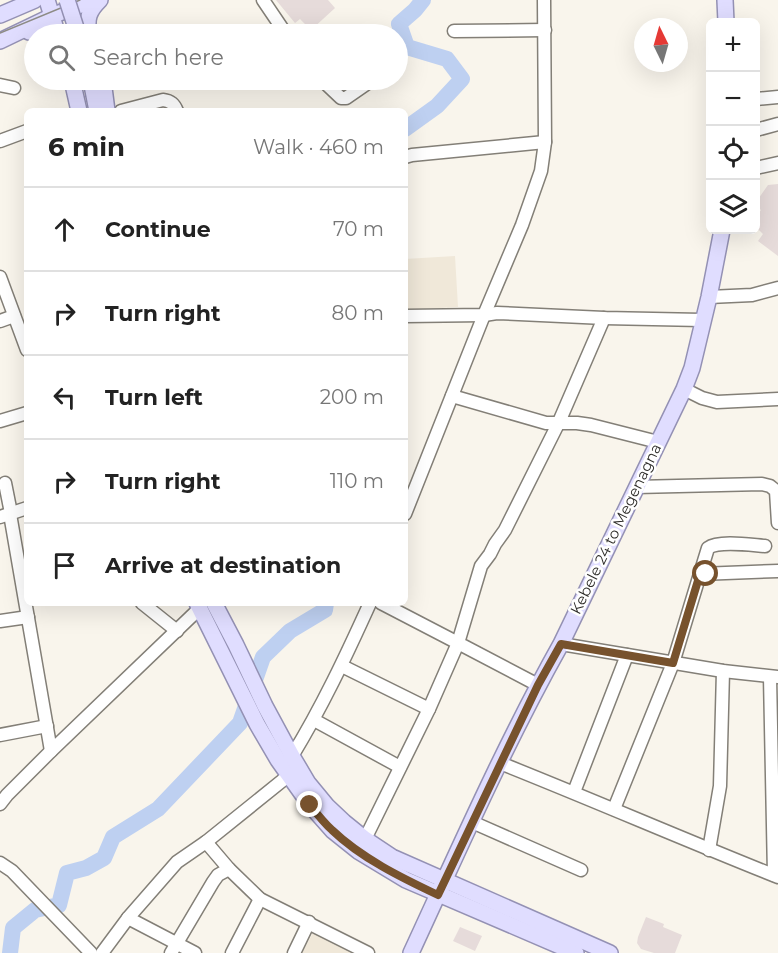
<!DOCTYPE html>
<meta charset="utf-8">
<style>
:root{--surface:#fff;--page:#f2f2f2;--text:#222;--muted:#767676;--line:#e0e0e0}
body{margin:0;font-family:Montserrat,sans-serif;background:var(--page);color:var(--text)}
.controls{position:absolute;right:18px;top:18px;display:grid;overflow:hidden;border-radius:9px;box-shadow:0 6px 24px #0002}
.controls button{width:54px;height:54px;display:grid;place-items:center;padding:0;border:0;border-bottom:2px solid var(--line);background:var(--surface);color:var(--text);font:30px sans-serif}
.compass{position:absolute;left:634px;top:18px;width:54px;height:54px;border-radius:50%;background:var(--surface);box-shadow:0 6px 24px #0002;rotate:355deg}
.stop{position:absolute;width:18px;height:18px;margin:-14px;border:4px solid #77522d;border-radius:50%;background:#fff}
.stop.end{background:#77522d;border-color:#fff;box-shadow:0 2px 6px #0008}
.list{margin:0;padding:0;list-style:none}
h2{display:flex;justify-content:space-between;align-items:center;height:78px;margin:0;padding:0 24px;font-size:26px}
h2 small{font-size:20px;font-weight:400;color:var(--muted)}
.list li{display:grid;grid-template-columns:39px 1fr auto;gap:18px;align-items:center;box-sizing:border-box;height:84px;padding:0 24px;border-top:2px solid var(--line)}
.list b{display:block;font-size:22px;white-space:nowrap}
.list em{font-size:20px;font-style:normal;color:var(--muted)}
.icon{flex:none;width:33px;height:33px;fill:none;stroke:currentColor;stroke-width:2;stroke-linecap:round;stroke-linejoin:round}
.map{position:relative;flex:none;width:778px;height:953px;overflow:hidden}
.search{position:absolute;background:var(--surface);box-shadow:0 6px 24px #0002;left:24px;top:24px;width:384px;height:66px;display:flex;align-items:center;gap:15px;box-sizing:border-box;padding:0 21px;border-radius:33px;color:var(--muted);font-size:22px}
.panel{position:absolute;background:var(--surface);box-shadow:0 6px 24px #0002;left:24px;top:108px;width:384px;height:498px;border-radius:9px}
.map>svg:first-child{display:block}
</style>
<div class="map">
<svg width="778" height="953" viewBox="0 0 778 953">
<rect width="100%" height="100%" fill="#f9f5ec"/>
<g fill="#f0e8d9">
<polygon points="455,256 458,307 405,310 405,259"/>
<polygon points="314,931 358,953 302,953"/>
</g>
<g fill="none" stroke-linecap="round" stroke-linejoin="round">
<g stroke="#bed0f1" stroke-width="16">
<polyline points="405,129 437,106 462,79 447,59 407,47 399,24 415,10 423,0"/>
<polyline points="10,953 13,928 35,910 59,905 67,873 86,868 104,858 113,837 158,809 240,723 263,657 290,631 325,610 326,603"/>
</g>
</g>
<g fill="#e6dbda">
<polygon points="276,0 328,0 335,8 311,30 300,19 295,23"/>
<polygon points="778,184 778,256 758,241 763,234 756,227 756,217 761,210 756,206 756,202 768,185"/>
<polygon points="646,917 664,924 663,927 682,935 675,953 654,953 641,949 637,943 638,937"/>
<polygon points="460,927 482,936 475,951 453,941"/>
</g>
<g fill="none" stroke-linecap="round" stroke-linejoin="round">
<defs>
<g id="minor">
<polyline points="263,0 286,34"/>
<polyline points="454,31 545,30"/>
<polyline points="322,80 341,98 346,98 372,80"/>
<polyline points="0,85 14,88"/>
<polyline points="756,99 778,97"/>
<path d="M121 111 163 100C171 101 174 104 177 111"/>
<polyline points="756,130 778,124"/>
<polyline points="0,141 27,131"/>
<polyline points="405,157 412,155 545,142"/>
<polyline points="756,168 778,163"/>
<polyline points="0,277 27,350"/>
<polyline points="709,297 752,295 778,288"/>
<polyline points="405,316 484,315 497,313 604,318 702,320"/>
<polyline points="0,321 14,316"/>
<polyline points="684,389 702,398 717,402 778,399"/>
<polyline points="452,396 546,423 577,423 591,425 658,442"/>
<polyline points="0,421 27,413"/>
<polyline points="5,483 11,513"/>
<polyline points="636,487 762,484 770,486 776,491 778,523"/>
<polyline points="10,514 51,751"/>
<polyline points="405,514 484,315 522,225 541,171 545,142 544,0"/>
<polyline points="0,517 27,508"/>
<path d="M700 574 708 548C719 540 751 545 765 546"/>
<polyline points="142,603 177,631"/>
<polyline points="0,621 28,617"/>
<polyline points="561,644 723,671 778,677"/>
<polyline points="342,666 429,709"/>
<polyline points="770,677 774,875"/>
<polyline points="538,685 458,643 481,566 490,554 495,544 505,530 559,422 604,318"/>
<polyline points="314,720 400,767"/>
<polyline points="0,735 47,726"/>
<path d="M292 756C322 707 346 656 370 603"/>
<path d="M500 763C593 800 685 840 778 877"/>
<polyline points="574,792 627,655"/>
<polyline points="0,804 7,795 51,751 200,608"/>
<polyline points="614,809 673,663 700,574 778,571"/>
<polyline points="472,822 581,870"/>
<polyline points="365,839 429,709 458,643 381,603"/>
<polyline points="206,842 229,869 260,899 368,953"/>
<polyline points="709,850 720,786 723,671"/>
<polyline points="0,863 12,871 91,953"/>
<polyline points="128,918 195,953"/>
<polyline points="102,953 128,918 177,862 206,842 288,776"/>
<polyline points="171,953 213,882 218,875 229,869"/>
<polyline points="232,953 260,899"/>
<polyline points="294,953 309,922"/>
</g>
<g id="major">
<polyline points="47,0 55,26"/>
<polyline points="725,0 726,22"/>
<polyline points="0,15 35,0"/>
<path d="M29 32C39 29 47 28 57 34"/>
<path d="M89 34C86 18 89 11 100 0"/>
<polyline points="0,41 54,15 94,0"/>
<polyline points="72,80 79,111"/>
<polyline points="91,80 97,111"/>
<polyline points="103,80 107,111"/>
<polyline points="197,603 257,724 278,760 310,805 333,831 358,851 406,880 576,953"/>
<polyline points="214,603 236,645 265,706 292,756 308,783 327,806 344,822 365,839 392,857 610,953"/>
<path d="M411 953C459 849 505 744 561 644L684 389 692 368 709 297 722 230"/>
</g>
</defs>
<use href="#minor" stroke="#837f77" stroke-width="15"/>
<use href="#major" stroke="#9491b4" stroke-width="18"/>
<use href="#minor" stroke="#fff" stroke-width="12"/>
<use href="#major" stroke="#e0ddff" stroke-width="15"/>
<polyline stroke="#8e8c86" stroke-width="1.5" points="0,33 80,0"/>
<defs>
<polyline id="major-bridge" points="67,0 78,34"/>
</defs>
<use href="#major-bridge" stroke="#9491b4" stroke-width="18" stroke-linecap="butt"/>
<use href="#major-bridge" stroke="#e0ddff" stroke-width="15"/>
</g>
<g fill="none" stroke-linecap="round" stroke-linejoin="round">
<path stroke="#77522d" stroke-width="8" d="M310 805C317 814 324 823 332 830 361 858 402 878 438 895L538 685 561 644 673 663 700 574H706"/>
</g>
<g text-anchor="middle" stroke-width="5" stroke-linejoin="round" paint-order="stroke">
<g font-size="15" fill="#2e2d2a" stroke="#fff">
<text transform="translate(616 529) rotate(-64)" y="5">Kebele 24 to Megenagna</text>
</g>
</g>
</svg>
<div class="controls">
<button>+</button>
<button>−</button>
<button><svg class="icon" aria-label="locate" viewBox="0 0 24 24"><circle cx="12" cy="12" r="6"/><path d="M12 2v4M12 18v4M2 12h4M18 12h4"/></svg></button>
<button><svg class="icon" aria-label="layers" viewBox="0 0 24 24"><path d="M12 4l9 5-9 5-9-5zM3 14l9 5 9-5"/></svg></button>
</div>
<svg class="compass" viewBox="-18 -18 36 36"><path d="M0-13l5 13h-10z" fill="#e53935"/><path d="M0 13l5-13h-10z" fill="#767676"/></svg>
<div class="stop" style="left:706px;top:574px"></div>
<div class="stop end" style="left:310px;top:805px"></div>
<div class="search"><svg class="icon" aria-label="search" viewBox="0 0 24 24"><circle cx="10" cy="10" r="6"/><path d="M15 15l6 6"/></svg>Search here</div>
<section class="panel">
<h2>6 min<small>Walk · 460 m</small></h2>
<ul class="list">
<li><svg class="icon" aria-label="ahead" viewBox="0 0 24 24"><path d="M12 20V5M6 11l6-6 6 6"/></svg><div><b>Continue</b></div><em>70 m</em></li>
<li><svg class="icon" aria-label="right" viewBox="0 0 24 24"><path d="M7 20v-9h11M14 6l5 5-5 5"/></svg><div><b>Turn right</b></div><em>80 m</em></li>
<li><svg class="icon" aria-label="left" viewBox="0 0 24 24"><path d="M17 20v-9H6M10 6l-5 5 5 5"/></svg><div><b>Turn left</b></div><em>200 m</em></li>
<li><svg class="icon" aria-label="right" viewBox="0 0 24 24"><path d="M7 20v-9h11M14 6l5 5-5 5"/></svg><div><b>Turn right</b></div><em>110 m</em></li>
<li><svg class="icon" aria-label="arrive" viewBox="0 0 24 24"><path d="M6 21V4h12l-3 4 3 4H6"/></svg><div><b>Arrive at destination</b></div></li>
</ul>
</section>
</div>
